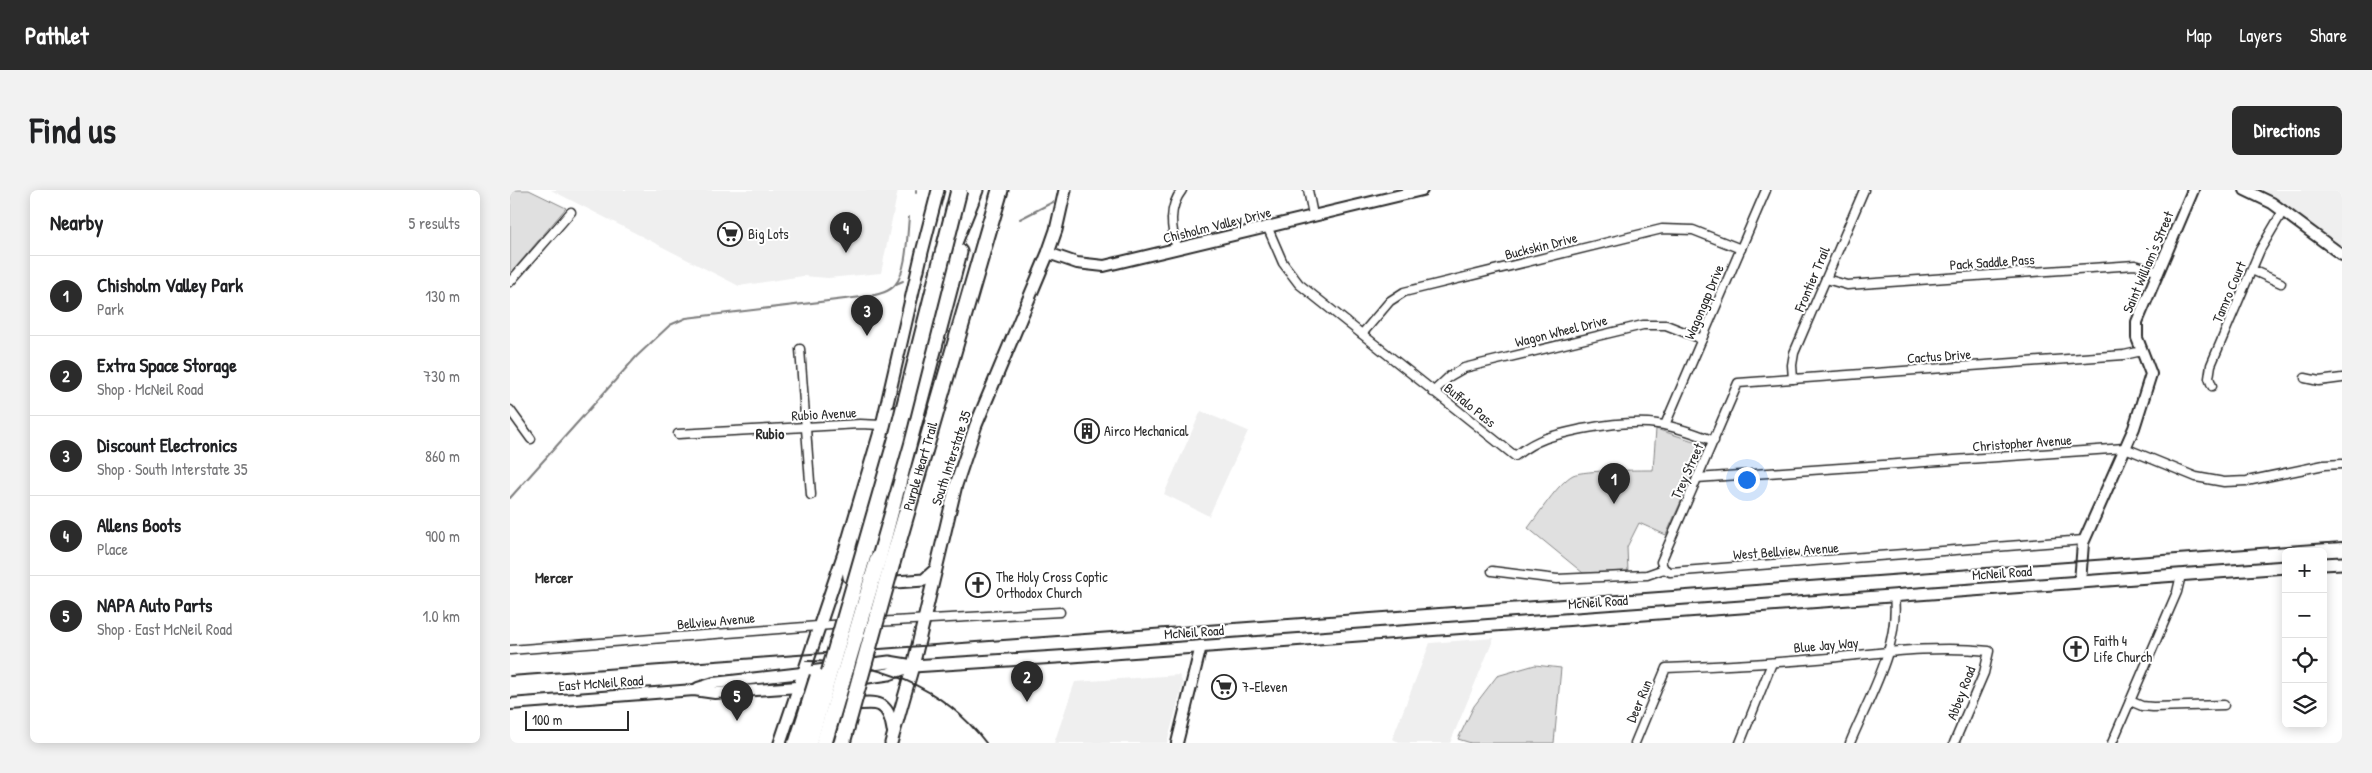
<!DOCTYPE html>
<meta charset="utf-8">
<style>
:root{--surface:#fff;--page:#f2f2f2;--text:#202124;--muted:#757577;--line:#e0e0e0;--accent:#2b2b2b}
body{margin:0;font-family:"Patrick Hand",sans-serif;background:var(--page);color:var(--text)}
.controls{position:absolute;right:15px;bottom:15px;display:grid;overflow:hidden;border-radius:8px;box-shadow:0 2px 12px #0003}
.controls button{width:45px;height:45px;display:grid;place-items:center;padding:0;border:0;border-bottom:1px solid var(--line);background:var(--surface);color:var(--text);font:25px sans-serif}
.scale{position:absolute;left:15px;bottom:12px;width:104px;box-sizing:border-box;padding-left:5px;border:2px solid #2b2b2b;border-top:0;font-size:14px;line-height:18px;white-space:nowrap;color:#2b2b2b;-webkit-text-stroke:4px #fff;paint-order:stroke}
.you{position:absolute;left:1236px;top:289px;width:18px;height:18px;margin:-12px;border:4px solid #fff;border-radius:50%;background:#1a73e8;box-shadow:0 0 0 8px #1a73e833}
.badge{display:grid;place-items:center;width:32px;height:32px;border-radius:50%;background:var(--accent);color:#fff;font-size:16px;font-weight:700}
.pin{position:absolute;translate:-50% -41px;filter:drop-shadow(0 1px 2px #0008)}
.pin::after{content:'';position:absolute;top:26px;width:18px;height:15px;background:inherit;clip-path:polygon(0 0,100% 0,50% 100%)}
.list{margin:0;padding:0;list-style:none}
h2{display:flex;justify-content:space-between;align-items:center;height:65px;margin:0;padding:0 20px;font-size:21px}
h2 small{font-size:16px;font-weight:400;color:var(--muted)}
.list li{display:grid;grid-template-columns:32px 1fr auto;gap:15px;align-items:center;box-sizing:border-box;height:80px;padding:0 20px;border-top:1px solid var(--line)}
.list b{display:block;font-size:19px;white-space:nowrap}
.list p{margin:0;font-size:16px;white-space:nowrap;color:var(--muted)}
.list em{font-size:16px;font-style:normal;color:var(--muted)}
.icon{flex:none;width:28px;height:28px;fill:none;stroke:currentColor;stroke-width:2;stroke-linecap:round;stroke-linejoin:round}
.map{position:relative;flex:none;width:1832px;height:553px;overflow:hidden;border-radius:8px}
header{display:flex;align-items:center;gap:30px;box-sizing:border-box;height:70px;padding:0 25px;background:var(--accent);color:#fff}
header strong{font-size:24px}
nav{display:flex;gap:28px;margin-inline-start:auto;font-size:18px}
.intro{display:flex;align-items:center;justify-content:space-between;box-sizing:border-box;height:120px;padding:0 30px}
h1{margin:0;font-size:35px}
.button{padding:12px 22px;border-radius:8px;background:var(--accent);color:#fff;font-size:18px;font-weight:700}
main{display:flex;gap:30px;padding:0 30px}
aside{flex:1;background:var(--surface);border-radius:8px;box-shadow:0 2px 12px #0003}
.map>svg:first-child{display:block}
</style>
<header>
<strong>Pathlet</strong>
<nav><a>Map</a><a>Layers</a><a>Share</a></nav>
</header>
<div class="intro"><h1>Find us</h1><a class="button">Directions</a></div>
<main>
<aside>
<h2>Nearby<small>5 results</small></h2>
<ul class="list">
<li><span class="badge">1</span><div><b>Chisholm Valley Park</b><p>Park</p></div><em>130 m</em></li>
<li><span class="badge">2</span><div><b>Extra Space Storage</b><p>Shop · McNeil Road</p></div><em>730 m</em></li>
<li><span class="badge">3</span><div><b>Discount Electronics</b><p>Shop · South Interstate 35</p></div><em>860 m</em></li>
<li><span class="badge">4</span><div><b>Allens Boots</b><p>Place</p></div><em>900 m</em></li>
<li><span class="badge">5</span><div><b>NAPA Auto Parts</b><p>Shop · East McNeil Road</p></div><em>1.0 km</em></li>
</ul>
</aside>
<div class="map">
<svg width="1832" height="553" viewBox="0 0 1832 553">
<rect width="100%" height="100%" fill="#fff"/>
<filter id="ink" filterUnits="userSpaceOnUse"><feTurbulence type="fractalNoise" baseFrequency=".02" numOctaves="2"/><feDisplacementMap in="SourceGraphic" scale="10" xChannelSelector="R" yChannelSelector="G"/><feConvolveMatrix kernelMatrix="1 2 1 2 8 2 1 2 1" color-interpolation-filters="sRGB"/></filter>
<g filter="url(#ink)">
<g fill="#efefef">
<polygon points="41,0 388,0 371,83 318,88 293,86 229,96"/>
<polygon points="1754,0 1832,0 1832,56"/>
<polygon points="691,221 738,241 699,326 654,304"/>
<polygon points="984,448 940,553 892,553 882,549 920,453"/>
<polygon points="669,485 673,494 657,553 544,553 565,492"/>
</g>
<g fill="#e0e0e0" stroke="#868686">
<polygon points="0,0 19,0 56,18 0,84"/>
<path d="M1146 239 1196 255 1156 345 1129 333 1117 357 1118 382 1073 383 1018 338C1029 324 1048 293 1063 285 1074 280 1129 280 1143 280Z"/>
<polygon points="1025,475 1051,478 1044,553 961,553 948,549 964,516 987,486"/>
</g>
<g fill="none" stroke-linecap="round" stroke-linejoin="round">
<g stroke="#7e7e7e" stroke-width="2">
<polyline points="406,3 406,0"/>
<polyline points="510,29 543,12"/>
<polyline points="386,94 393,91"/>
<path d="M0 308 127 166 160 135 176 128 360 106C369 104 379 102 385 95 397 81 397 46 399 27"/>
</g>
<defs>
<g id="minor">
<polyline points="798,0 803,25"/>
<path d="M757 36 773 73 789 94 1005 266C1028 248 1044 245 1072 239 1127 229 1151 229 1204 251"/>
<path d="M667 59C661 38 658 18 672 0"/>
<polyline points="1742,80 1771,93"/>
<polyline points="1316,89 1337,95 1625,75 1649,82"/>
<polyline points="0,92 61,22"/>
<polyline points="852,144 880,111 894,102 1152,39 1183,40 1231,59"/>
<polyline points="290,159 301,305"/>
<polyline points="1795,188 1809,191 1832,188"/>
<polyline points="1283,189 1282,175 1284,163 1354,0"/>
<polyline points="1702,196 1699,188 1701,175 1750,60 1773,21"/>
<polyline points="923,202 940,186 954,178 1133,135 1156,135 1192,149"/>
<polyline points="0,220 21,249"/>
<polyline points="1155,235 1256,0"/>
<polyline points="168,244 350,234 372,235"/>
<polyline points="1187,288 1615,258 1686,287 1714,292 1737,291 1814,275 1832,274"/>
<polyline points="1154,379 1151,372 1228,193 1614,165 1632,161"/>
<polyline points="982,381 1047,389 1137,385 1154,379 1160,382 1574,350"/>
<polyline points="365,432 550,422"/>
<polyline points="0,460 334,434"/>
<polyline points="1620,511 1632,516 1643,517 1714,515"/>
<path d="M1125 553 1156 478C1210 476 1265 473 1319 468 1371 463 1426 455 1479 461L1474 483 1444 553"/>
<polyline points="1230,553 1262,473"/>
<path d="M1340 553C1359 507 1390 457 1384 406"/>
<polyline points="1602,553 1667,402 1671,385"/>
</g>
<g id="tertiary">
<polyline points="1735,0 1762,13 1832,65"/>
<polyline points="538,63 567,73 594,76 912,0"/>
<polyline points="1570,392 1573,353 1624,238 1641,184 1627,148 1627,132 1683,0"/>
<polyline points="188,498 204,493 292,483"/>
<polyline points="0,514 184,500 205,503 288,497"/>
<polyline points="667,553 691,456"/>
</g>
<g id="secondary">
<polyline points="336,363 339,387 350,394"/>
<polyline points="1813,374 1832,373"/>
<polyline points="371,393 414,390 425,380"/>
<polyline points="292,483 379,472 403,476 562,466 1776,377"/>
<polyline points="288,497 379,484 401,476"/>
<path d="M337 515C365 512 378 508 383 540"/>
<polyline points="270,553 336,357 372,235 412,62 428,0"/>
<polyline points="381,553 403,476 446,295 466,235 538,63 546,40 555,0"/>
</g>
<g id="motorway">
<polyline points="435,75 465,0"/>
<polyline points="368,369 449,62"/>
<polyline points="342,372 385,225"/>
<path id="s1" d="M382 373 490 0"/>
</g>
</defs>
<use href="#minor" stroke="#2b2b2b" stroke-width="11"/>
<use href="#tertiary" stroke="#2b2b2b" stroke-width="14"/>
<use href="#secondary" stroke="#2b2b2b" stroke-width="15"/>
<use href="#motorway" stroke="#2b2b2b" stroke-width="19"/>
<use href="#minor" stroke="#fff" stroke-width="8"/>
<use href="#tertiary" stroke="#fff" stroke-width="10"/>
<use href="#secondary" stroke="#fff" stroke-width="11"/>
<use href="#motorway" stroke="#fff" stroke-width="15"/>
<g stroke="#2b2b2b" stroke-width="2">
<path d="M296 471C366 471 433 496 476 553"/>
<polyline points="0,486 1832,352"/>
</g>
<defs>
<g id="motorway-bridge">
<polyline points="287,553 308,487"/>
<polyline points="299,553 386,250 449,0"/>
<polyline points="314,553 368,369"/>
<polyline points="332,553 382,373"/>
</g>
</defs>
<use href="#motorway-bridge" stroke="#2b2b2b" stroke-width="19" stroke-linecap="butt"/>
<use href="#motorway-bridge" stroke="#fff" stroke-width="15"/>
</g>
</g>
<defs>
<symbol id="supermarket-ring" viewBox="-11 -11 22 22"><circle r="9.5" fill="#fff" stroke="#2b2b2b" stroke-width="1.5"/><path d="M-6-5.5h2.5l.6 2H6L4.5 2H-2.5L-4.4-4H-6ZM-1.5 3.2a1.3 1.3 0 1 0 .1 0ZM3 3.2a1.3 1.3 0 1 0 .1 0Z" fill="#2b2b2b"/></symbol>
<symbol id="building-ring" viewBox="-11 -11 22 22"><circle r="9.5" fill="#fff" stroke="#2b2b2b" stroke-width="1.5"/><path d="M-4-6H4V6H1V3H-1V6H-4ZM-2.5-4.3h1.7v1.8h-1.7ZM.8-4.3h1.7v1.8H.8ZM-2.5-1h1.7V.8h-1.7ZM.8-1h1.7V.8H.8Z" fill="#2b2b2b"/></symbol>
<symbol id="church-ring" viewBox="-11 -11 22 22"><circle r="9.5" fill="#fff" stroke="#2b2b2b" stroke-width="1.5"/><path d="M-1.2-6h2.4v3.5h3.3v2.4h-3.3V6h-2.4V-.1h-3.3v-2.4h3.3Z" fill="#2b2b2b"/></symbol>
</defs>
<g fill-rule="evenodd">
<use href="#supermarket-ring" x="206" y="30" width="28" height="28"/>
<use href="#building-ring" x="563" y="227" width="28" height="28"/>
<use href="#church-ring" x="454" y="381" width="28" height="28"/>
<use href="#church-ring" x="1552" y="445" width="28" height="28"/>
<use href="#supermarket-ring" x="700" y="483" width="28" height="28"/>
</g>
<g text-anchor="middle" stroke-width="4" stroke-linejoin="round" paint-order="stroke">
<g font-size="14" fill="#2b2b2b" stroke="#fff">
<text transform="translate(707 35) rotate(-14)" y="5">Chisholm Valley Drive</text>
<text transform="translate(1031 56) rotate(-14)" y="5">Buckskin Drive</text>
<text transform="translate(1482 72) rotate(-4)" y="5">Pack Saddle Pass</text>
<text transform="translate(1638 72) rotate(-67)" y="5">Saint William's Street</text>
<text transform="translate(1302 89) rotate(-67)" y="5">Frontier Trail</text>
<text transform="translate(1719 102) rotate(-67)" y="5">Tamro Court</text>
<text transform="translate(1194 112) rotate(-67)" y="5">Wagongap Drive</text>
<text transform="translate(1051 141) rotate(-14)" y="5">Wagon Wheel Drive</text>
<text transform="translate(1429 166) rotate(-4)" y="5">Cactus Drive</text>
<text transform="translate(960 215) rotate(39)" y="5">Buffalo Pass</text>
<text transform="translate(314 224) rotate(-3)" y="5">Rubio Avenue</text>
<text transform="translate(1512 253) rotate(-4)" y="5">Christopher Avenue</text>
<text transform="translate(441 268) rotate(-72)" y="5">South Interstate 35</text>
<text dy="5" stroke="none"><textPath href="#s1" startOffset="101">Purple Heart Trail</textPath></text>
<text transform="translate(1177 281) rotate(-66)" y="5">Trey Street</text>
<text transform="translate(1276 361) rotate(-4)" y="5">West Bellview Avenue</text>
<text transform="translate(1492 383) rotate(-4)" y="5">McNeil Road</text>
<text transform="translate(1088 412) rotate(-4)" y="5">McNeil Road</text>
<text transform="translate(206 431) rotate(-5)" y="5">Bellview Avenue</text>
<text transform="translate(684 442) rotate(-4)" y="5">McNeil Road</text>
<text transform="translate(1316 455) rotate(-5)" y="5">Blue Jay Way</text>
<text transform="translate(91 493) rotate(-4)" y="5">East McNeil Road</text>
<text transform="translate(1451 503) rotate(-69)" y="5">Abbey Road</text>
<text transform="translate(1129 511) rotate(-67)" y="5">Deer Run</text>
</g>
<g font-size="14" fill="#2b2b2b" stroke="#fff" text-anchor="start">
<text x="238" y="49">Big Lots</text>
<text x="594" y="246">Airco Mechanical</text>
<text x="486" y="392">The Holy Cross Coptic<tspan x="486" dy="16">Orthodox Church</tspan></text>
<text x="1584" y="456">Faith 4<tspan x="1584" dy="16">Life Church</tspan></text>
<text x="732" y="502">7-Eleven</text>
</g>
<g font-size="15" font-weight="bold" fill="#2b2b2b" stroke="#fff">
<text x="260" y="249">Rubio</text>
<text x="44" y="393">Mercer</text>
</g>
</g>
</svg>
<div class="controls">
<button>+</button>
<button>−</button>
<button><svg class="icon" aria-label="locate" viewBox="0 0 24 24"><circle cx="12" cy="12" r="6"/><path d="M12 2v4M12 18v4M2 12h4M18 12h4"/></svg></button>
<button><svg class="icon" aria-label="layers" viewBox="0 0 24 24"><path d="M12 4l9 5-9 5-9-5zM3 14l9 5 9-5"/></svg></button>
</div>
<div class="scale">100 m</div>
<div class="you"></div>
<div class="pin badge" style="left:1104px;top:314px">1</div>
<div class="pin badge" style="left:517px;top:512px">2</div>
<div class="pin badge" style="left:357px;top:146px">3</div>
<div class="pin badge" style="left:336px;top:63px">4</div>
<div class="pin badge" style="left:227px;top:531px">5</div>
</div>
</main>
